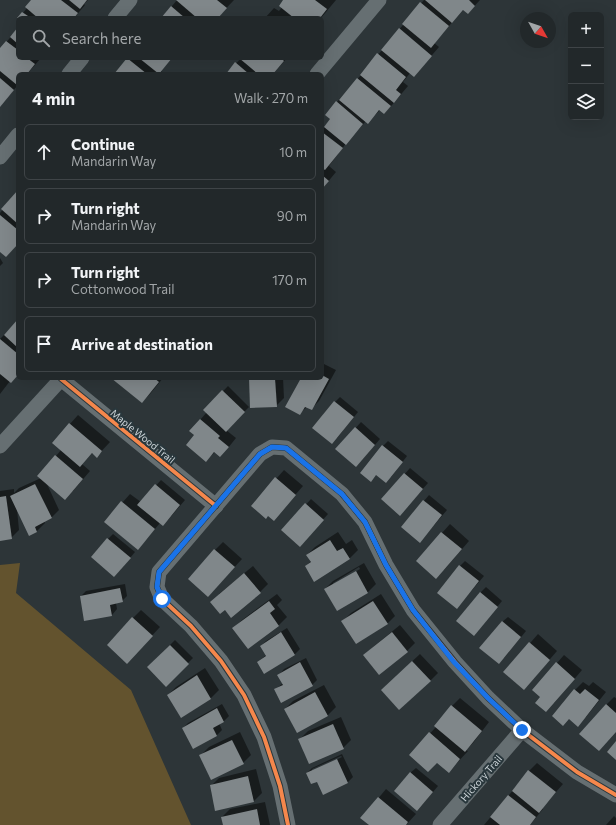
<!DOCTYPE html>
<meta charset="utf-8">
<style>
:root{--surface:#22282a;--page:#2e3436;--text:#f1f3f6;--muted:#a2a6a8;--line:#3f4447}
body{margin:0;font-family:Commissioner,sans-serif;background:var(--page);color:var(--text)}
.controls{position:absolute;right:12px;top:12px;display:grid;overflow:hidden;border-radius:6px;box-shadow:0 4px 16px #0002}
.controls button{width:36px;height:36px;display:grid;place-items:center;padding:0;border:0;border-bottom:1px solid var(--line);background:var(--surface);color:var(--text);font:20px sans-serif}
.compass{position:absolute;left:520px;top:12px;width:36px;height:36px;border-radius:50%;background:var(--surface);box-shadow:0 4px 16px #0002;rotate:130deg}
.stop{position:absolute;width:12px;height:12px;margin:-9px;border:3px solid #1a73e8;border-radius:50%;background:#fff}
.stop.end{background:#1a73e8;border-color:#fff;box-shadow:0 1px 4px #0008}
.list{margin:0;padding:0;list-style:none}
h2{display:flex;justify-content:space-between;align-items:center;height:52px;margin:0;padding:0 16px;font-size:17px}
h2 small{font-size:13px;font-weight:400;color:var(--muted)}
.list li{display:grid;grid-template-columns:26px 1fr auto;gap:12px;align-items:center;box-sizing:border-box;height:56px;margin:0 8px 8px;padding:0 8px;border:1px solid var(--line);border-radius:6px}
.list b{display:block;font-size:15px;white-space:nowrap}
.list p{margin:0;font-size:13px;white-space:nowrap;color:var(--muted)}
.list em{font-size:13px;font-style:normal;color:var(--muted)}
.icon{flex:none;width:22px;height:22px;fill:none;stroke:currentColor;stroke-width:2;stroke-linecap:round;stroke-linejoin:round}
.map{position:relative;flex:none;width:616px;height:825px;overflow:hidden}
.search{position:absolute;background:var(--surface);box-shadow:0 4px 16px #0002;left:16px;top:16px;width:308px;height:44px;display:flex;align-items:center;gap:10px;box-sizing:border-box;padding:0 14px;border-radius:6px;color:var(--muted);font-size:15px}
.panel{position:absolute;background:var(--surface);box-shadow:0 4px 16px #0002;left:16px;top:72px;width:308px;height:308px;border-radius:6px}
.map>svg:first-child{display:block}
</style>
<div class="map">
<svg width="616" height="825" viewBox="0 0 616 825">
<rect width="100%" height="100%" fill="#2d3538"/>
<polygon fill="#63532e" points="20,563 16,593 131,690 191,825 0,825 0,565"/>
<g fill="#0007" fill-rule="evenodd">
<polygon points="32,0 88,0 84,4 85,5 74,18 19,18 27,8"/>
<polygon points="177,0 234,0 217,18 162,18"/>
<polygon points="285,0 336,0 321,18 265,18 274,8 279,11 282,7"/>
<polygon points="424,0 480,0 468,13 464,9 434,43 439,47 414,76 410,73 403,82 408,86 392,105 384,113 380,110 368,122 366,121 347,142 329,166 336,172 322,189 322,130 331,119 337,102 361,75"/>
<polygon points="18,28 18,58 41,58 27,74 18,74 18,85 0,106 0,50"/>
<polygon points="128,58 171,58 161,71 165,74 115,74"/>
<polygon points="241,58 287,58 273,74 227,74"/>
<polygon points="18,191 18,243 0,251 0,213"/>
<polygon points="0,258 3,263 0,266"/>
<polygon points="18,321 18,374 10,381 0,394 0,339"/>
<polygon points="322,363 336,370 319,401 311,409 307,407 300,413 302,378 322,378"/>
<polygon points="113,378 163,378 150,394 142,402"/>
<polygon points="250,378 283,378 284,398 276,406"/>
<polygon points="228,386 249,407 226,430 236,438 228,448 215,452 206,460 195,435 200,420 207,412 205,410"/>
<polygon points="340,397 358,412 337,438 335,402"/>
<polygon points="78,415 110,442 97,456 92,453 82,464 90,471 73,491 46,482 59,510 51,518 44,521 45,523 37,531 30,534 17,509 19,530 11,538 0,540 0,491 14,489 14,493 19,488 41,478 56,456 61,450 53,443"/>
<polygon points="361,422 380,439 361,461 337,449"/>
<polygon points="388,441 407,456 391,477 376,474 383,446"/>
<polygon points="410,468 428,483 405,509 383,499"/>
<polygon points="284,470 303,486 281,511 268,515 252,506"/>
<polygon points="161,480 185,500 168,520 160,523 138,549 105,522 130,494 141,502"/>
<polygon points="429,495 447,510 425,536 402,527"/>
<polygon points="311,499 328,514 305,540 283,530"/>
<polygon points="450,524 469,541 444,570 417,561"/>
<polygon points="338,532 346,544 352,540 358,550 350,558 315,580 306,566 311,561 307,555 315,547"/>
<polygon points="113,534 135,552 119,571 108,539"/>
<polygon points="223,542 242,559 208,596 215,550"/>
<polygon points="465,561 484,576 462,602 460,566"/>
<path d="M364 563 376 584 368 592 337 610 325 589 333 581ZM359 567 360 569 333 585V583Z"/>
<polygon points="253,566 268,584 260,592 219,594"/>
<polygon points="125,584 127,596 122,601 116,603 117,609 112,615 81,596 86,591"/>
<polygon points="486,587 502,601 479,629 480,593"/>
<polygon points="277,594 282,600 277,605 287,617 279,625 248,648 234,628 242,620"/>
<polygon points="381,594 395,616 387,624 343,621 351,613"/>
<polygon points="141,610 160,627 135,654 133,618"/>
<polygon points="508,617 526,631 504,658 502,622"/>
<polygon points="400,625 415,643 407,651 380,673 365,655 373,647"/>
<polygon points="287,628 300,649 295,654 265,673 258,662 266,655 261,646 266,641"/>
<polygon points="538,634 557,651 532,680 505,672"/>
<polygon points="175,640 193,658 166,685 148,667"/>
<polygon points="420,654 438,673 430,681 390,682"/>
<polygon points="564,655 582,670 554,703 557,663"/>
<polygon points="306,658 317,680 312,685 275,690 283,683 279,675 284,669"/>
<polygon points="205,668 219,690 211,698 182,717 168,695 176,687"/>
<polygon points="583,682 589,686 593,682 606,692 586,717 569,718 553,716 575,690"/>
<polygon points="324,685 336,707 328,715 297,732 285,709 293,701"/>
<polygon points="614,697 616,698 616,731 606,705"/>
<polygon points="460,698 489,722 473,743 466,750 468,751 456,764 449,772 437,762 410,755 436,727 452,706"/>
<polygon points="222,704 229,716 224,721 219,723 222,730 217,735 194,748 183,728 188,723"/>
<polygon points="341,717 351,740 343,748 300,739 308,731"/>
<polygon points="240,732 251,755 243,763 201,755 209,747"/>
<path d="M342 754 353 777 347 783 307 773 312 768ZM341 756 342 757 312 771V769Z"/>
<polygon points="537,763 563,784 542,808 543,809 530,825 484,825 529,771"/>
<polygon points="416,768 438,786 422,805 410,773"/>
<polygon points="256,769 262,793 254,801 216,810 211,786 219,778"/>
<polygon points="386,789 416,814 406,825 371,825 362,818"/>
<polygon points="265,802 270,825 224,825 222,817 230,809"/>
<polygon points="614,816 616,818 616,825 606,825"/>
</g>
<g fill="#80878a">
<polygon points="31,0 61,0 78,13 74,18 38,18 25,7"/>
<polygon points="69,0 87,0 80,9"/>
<polygon points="176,0 217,0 227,8 218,18 197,18"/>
<polygon points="283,0 315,0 327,9 320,18 294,18 279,6"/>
<polygon points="425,0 469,0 475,6 468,14 463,10 452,23"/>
<polygon points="420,2 449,26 431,48 402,24"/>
<polygon points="171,6 185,18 161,18"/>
<polygon points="22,12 31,18 17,18"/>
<polygon points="18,27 18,44 10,37"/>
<polygon points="399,28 432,56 414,77 381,50"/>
<polygon points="6,41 18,50 18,58 27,58 35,64 27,74 18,74 17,85 0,71 0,48"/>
<polygon points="377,53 406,77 396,90 401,94 394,103 360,75"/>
<polygon points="127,58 147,74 114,74"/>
<polygon points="139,58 172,58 159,74"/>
<polygon points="239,58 281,58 284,61 273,74 258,74"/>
<polygon points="235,62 249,74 226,74"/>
<polygon points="0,78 14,90 0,107"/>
<polygon points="357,78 391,106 384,114 379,110 368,124 339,100"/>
<polygon points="336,101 363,124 346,145 324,127 330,119 325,115"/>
<polygon points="322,132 343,148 325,170 322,168"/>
<polygon points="322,175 329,181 322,189"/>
<polygon points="18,190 18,224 1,209"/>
<polygon points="0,215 18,230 18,244 6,257 0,252"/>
<polygon points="18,319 18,348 4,335"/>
<polygon points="0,339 18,354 18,375 11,383 0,374"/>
<polygon points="322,375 329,379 312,410 305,407 300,415 285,407 301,378 322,378"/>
<polygon points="111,378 154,378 159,382 142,403"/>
<polygon points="249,378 275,378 277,407 250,408"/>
<polygon points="222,390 245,412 226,432 203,410"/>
<polygon points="334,401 354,417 332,444 312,428"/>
<polygon points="200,419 220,436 218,438 229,447 220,457 214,452 206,462 186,445 194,435 189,431"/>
<polygon points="69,423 102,451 97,458 92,453 80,467 52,443"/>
<polygon points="355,427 375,445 356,467 335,449"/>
<polygon points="382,445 403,462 386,483 376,475 371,482 360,473"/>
<polygon points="55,455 83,479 65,500 37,476"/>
<polygon points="404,473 423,489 400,516 381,499"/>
<polygon points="275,477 296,495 274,521 268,516 266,519 251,506"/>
<polygon points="35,484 52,518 35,527 37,532 29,536 10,496"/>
<polygon points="155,484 180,505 163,526 137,505"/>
<polygon points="6,496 12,539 0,541 0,497"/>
<polygon points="423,500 442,515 420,543 401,527"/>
<polygon points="121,501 155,529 138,550 104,522"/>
<polygon points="305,503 324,520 300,547 281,530"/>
<polygon points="441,532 462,549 436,579 416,561"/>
<polygon points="107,538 131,558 114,577 91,557"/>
<polygon points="330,540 337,551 343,548 350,559 314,582 305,566 311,562 306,555"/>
<polygon points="214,549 235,567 208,597 188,579"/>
<polygon points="459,565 479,581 457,609 437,593"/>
<polygon points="356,571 368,593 337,611 324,589"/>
<polygon points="244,573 261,593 231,618 225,610 220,614 210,602"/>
<polygon points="120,588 123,602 110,605 112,616 84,621 80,596"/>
<polygon points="480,592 498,607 474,636 456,621"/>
<polygon points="269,601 275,609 270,613 279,626 248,649 232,628"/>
<polygon points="373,601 388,624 356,644 341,621"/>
<polygon points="132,617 153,636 127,664 107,645"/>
<polygon points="502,621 521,637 499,664 479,648"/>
<polygon points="281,632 295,655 264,674 257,662 266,656 260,646"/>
<polygon points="392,632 408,652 379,675 363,655"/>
<polygon points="529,642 550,660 524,690 503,672"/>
<polygon points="170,645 189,664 166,687 147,667"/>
<polygon points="412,661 431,681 399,710 381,690"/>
<polygon points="300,662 313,686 281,703 274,689 283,685 277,675"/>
<polygon points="556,662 575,679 546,712 535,703 540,697 532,690"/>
<polygon points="197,675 211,699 181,718 167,695"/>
<polygon points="574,689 580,694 585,689 599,700 578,727 569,719 563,726 552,716"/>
<polygon points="315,692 328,716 297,733 284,709"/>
<polygon points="606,704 616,713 616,732 599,751 579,734"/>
<polygon points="451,705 482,731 465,752 434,726"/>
<polygon points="217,708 224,722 213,728 217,736 193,749 182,728"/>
<polygon points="333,724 344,749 309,764 298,739"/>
<polygon points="429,732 460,759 449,773 437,763 428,772 409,755"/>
<polygon points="232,740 244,764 211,780 199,755"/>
<polygon points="616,741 616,760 607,752"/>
<polygon points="337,759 348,783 323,795 317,782 311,784 306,773"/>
<polygon points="528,770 556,792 539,813 512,791"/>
<polygon points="410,772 433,792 417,811 394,791"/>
<polygon points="248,776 254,802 215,811 210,785"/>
<polygon points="508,795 536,817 530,825 500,825 490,817"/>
<polygon points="378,797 408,822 406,825 369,825 360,818"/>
<polygon points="257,809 260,825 223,825 221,817"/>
</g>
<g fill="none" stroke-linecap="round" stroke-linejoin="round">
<g stroke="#666f72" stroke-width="15">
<polyline points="115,18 130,0"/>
<polyline points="69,74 82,58"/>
<polyline points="317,74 379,0"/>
<polyline points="0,157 18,135"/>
<polyline points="61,379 216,506"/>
<polyline points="0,446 62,378"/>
<polyline points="288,825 280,786 264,737 244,695 221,661 191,626 162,599 157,587 159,572 260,454 272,447 286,448 342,494 365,522 386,565 413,610 455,662 488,698 522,730 577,772 616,795"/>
<polyline points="440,825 522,730"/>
</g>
<defs>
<g id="cycleway">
<polyline points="61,379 216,506"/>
<polyline points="288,825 280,786 264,737 244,695 221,661 191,626 162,599 157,587 159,572 260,454 272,447 286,448 342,494 365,522 386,565 413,610 455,662 488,698 522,730 577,772 616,795"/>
</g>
</defs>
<use href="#cycleway" stroke="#29373c" stroke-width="6"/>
<use href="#cycleway" stroke="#f5874c" stroke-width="4"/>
</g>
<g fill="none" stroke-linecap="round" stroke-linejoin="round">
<polyline stroke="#1a73e8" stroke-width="5" points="162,599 157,587 159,572 260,454 272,447 286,448 342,494 365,522 386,565 413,610 454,662 488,698 522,730"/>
</g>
<g text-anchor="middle" stroke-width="4" stroke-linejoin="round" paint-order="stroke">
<g font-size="10" fill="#ccd4d8" stroke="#29373c">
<text transform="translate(143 436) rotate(39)" y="4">Maple Wood Trail</text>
<text transform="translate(481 778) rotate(-49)" y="4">Hickory Trail</text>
</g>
</g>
</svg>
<div class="controls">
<button>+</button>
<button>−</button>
<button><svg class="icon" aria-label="layers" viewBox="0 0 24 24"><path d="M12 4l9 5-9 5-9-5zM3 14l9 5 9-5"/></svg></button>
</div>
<svg class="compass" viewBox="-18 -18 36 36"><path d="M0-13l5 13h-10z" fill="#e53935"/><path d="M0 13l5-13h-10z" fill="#a2a6a8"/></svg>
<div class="stop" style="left:162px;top:599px"></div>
<div class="stop end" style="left:522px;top:730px"></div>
<div class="search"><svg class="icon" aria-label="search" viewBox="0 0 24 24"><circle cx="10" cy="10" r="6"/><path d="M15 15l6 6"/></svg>Search here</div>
<section class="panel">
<h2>4 min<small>Walk · 270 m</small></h2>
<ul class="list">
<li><svg class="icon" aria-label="ahead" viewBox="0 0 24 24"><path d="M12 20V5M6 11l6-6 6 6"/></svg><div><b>Continue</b><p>Mandarin Way</p></div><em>10 m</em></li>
<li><svg class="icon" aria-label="right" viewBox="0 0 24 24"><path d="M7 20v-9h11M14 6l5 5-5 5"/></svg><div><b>Turn right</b><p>Mandarin Way</p></div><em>90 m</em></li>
<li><svg class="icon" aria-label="right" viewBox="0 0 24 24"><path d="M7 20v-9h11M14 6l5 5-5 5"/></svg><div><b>Turn right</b><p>Cottonwood Trail</p></div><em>170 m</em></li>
<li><svg class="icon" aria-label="arrive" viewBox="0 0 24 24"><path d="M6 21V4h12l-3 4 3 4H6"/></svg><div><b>Arrive at destination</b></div></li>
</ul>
</section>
</div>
